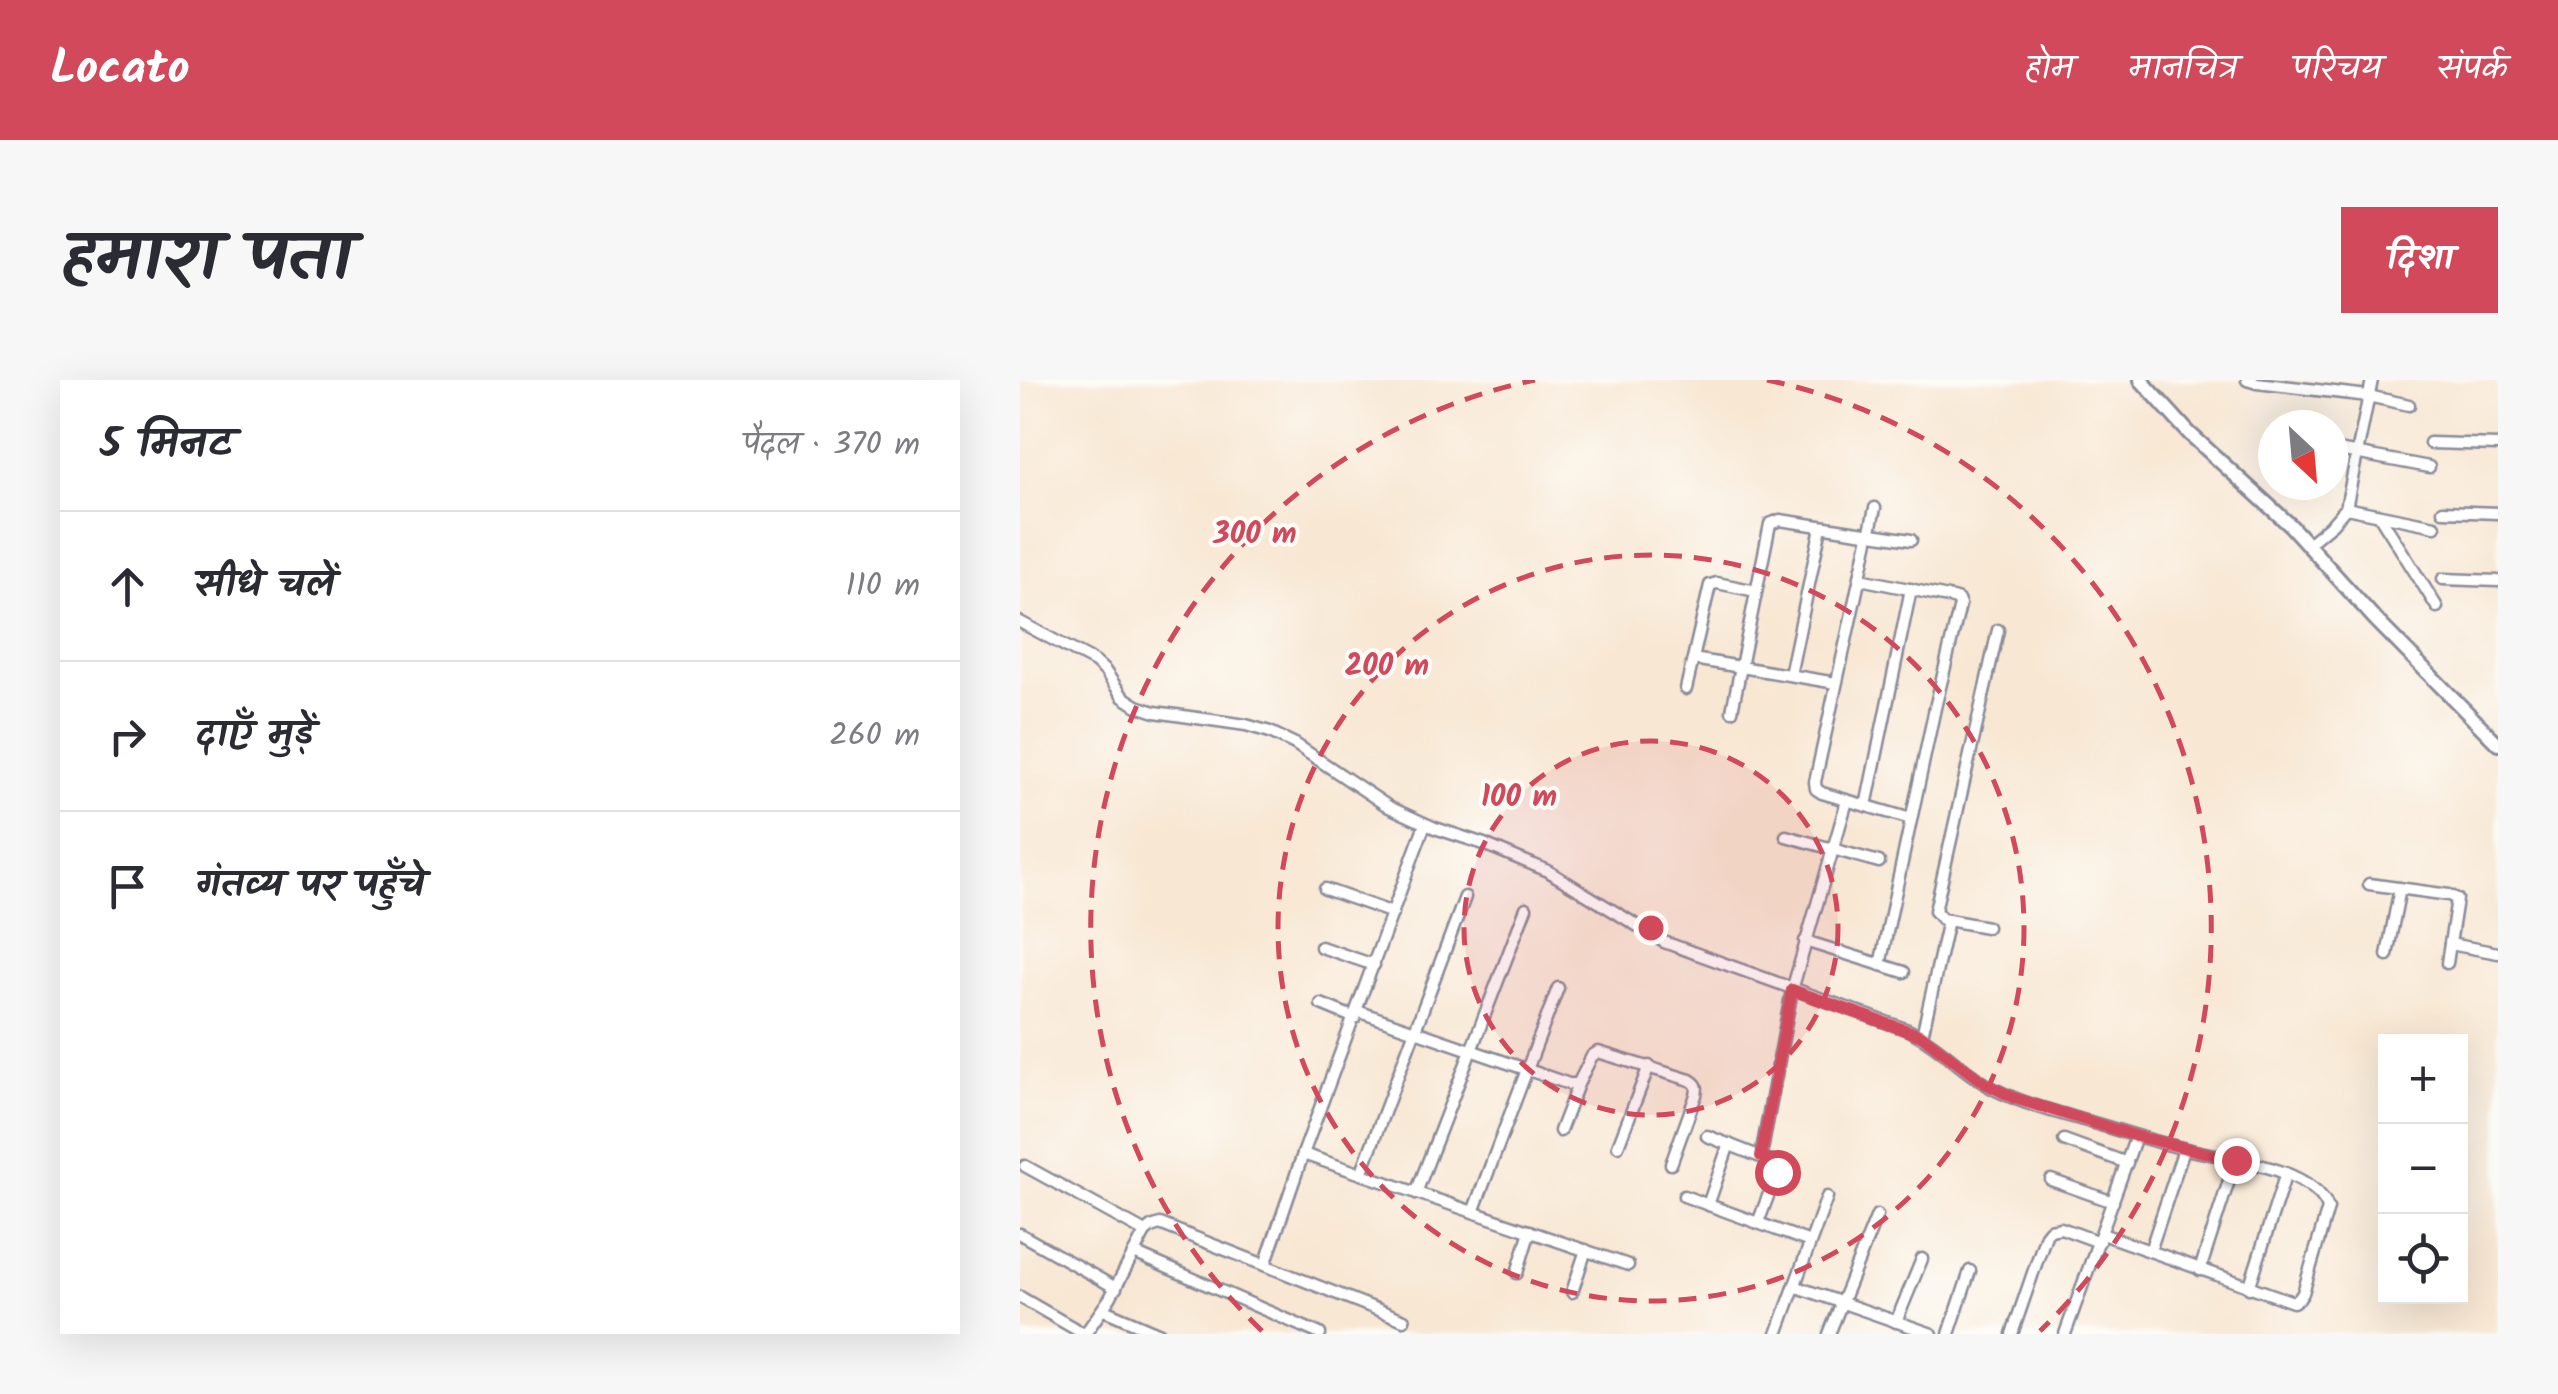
<!DOCTYPE html>
<html lang="hi">
<meta charset="utf-8">
<style>
:root{--surface:#fff;--page:#f7f7f7;--text:#2b2b33;--muted:#7c7c81;--line:#e1e1e2;--accent:#d1495b}
body{margin:0;font-family:Kalam,"Playpen Sans Deva",sans-serif;background:var(--page);color:var(--text)}
.controls{position:absolute;right:30px;bottom:30px;display:grid;overflow:hidden;border-radius:0px;box-shadow:0 10px 40px #0002}
.controls button{width:90px;height:90px;display:grid;place-items:center;padding:0;border:0;border-bottom:2px solid var(--line);background:var(--surface);color:var(--text);font:50px sans-serif}
.compass{position:absolute;left:1238px;top:30px;width:90px;height:90px;border-radius:50%;background:var(--surface);box-shadow:0 10px 40px #0002;rotate:154deg}
.stop{position:absolute;width:30px;height:30px;margin:-22px;border:8px solid #d1495b;border-radius:50%;background:#fff}
.stop.end{background:#d1495b;border-color:#fff;box-shadow:0 2px 10px #0008}
.list{margin:0;padding:0;list-style:none}
h2{display:flex;justify-content:space-between;align-items:center;height:130px;margin:0;padding:0 40px;font-size:42px}
h2 small{font-size:32px;font-weight:400;color:var(--muted)}
.list li{display:grid;grid-template-columns:65px 1fr auto;gap:30px;align-items:center;box-sizing:border-box;height:150px;padding:0 40px;border-top:2px solid var(--line)}
.list b{display:block;font-size:38px;white-space:nowrap}
.list em{font-size:32px;font-style:normal;color:var(--muted)}
.icon{flex:none;width:55px;height:55px;fill:none;stroke:currentColor;stroke-width:2;stroke-linecap:round;stroke-linejoin:round}
.map{position:relative;flex:none;width:1478px;height:954px;overflow:hidden;border-radius:0px}
header{display:flex;align-items:center;gap:60px;box-sizing:border-box;height:140px;padding:0 50px;background:var(--accent);color:#fff}
header strong{font-size:48px}
nav{display:flex;gap:55px;margin-inline-start:auto;font-size:35px}
.intro{display:flex;align-items:center;justify-content:space-between;box-sizing:border-box;height:240px;padding:0 60px}
h1{margin:0;font-size:70px}
.button{padding:25px 45px;border-radius:0px;background:var(--accent);color:#fff;font-size:35px;font-weight:700}
main{display:flex;gap:60px;padding:0 60px}
aside{flex:1;background:var(--surface);border-radius:0px;box-shadow:0 10px 40px #0002}
.map>svg:first-child{display:block}
</style>
<header>
<strong>Locato</strong>
<nav><a>होम</a><a>मानचित्र</a><a>परिचय</a><a>संपर्क</a></nav>
</header>
<div class="intro"><h1>हमारा पता</h1><a class="button">दिशा</a></div>
<main>
<aside>
<h2>5 मिनट<small>पैदल · 370 m</small></h2>
<ul class="list">
<li><svg class="icon" aria-label="ahead" viewBox="0 0 24 24"><path d="M12 20V5M6 11l6-6 6 6"/></svg><div><b>सीधे चलें</b></div><em>110 m</em></li>
<li><svg class="icon" aria-label="right" viewBox="0 0 24 24"><path d="M7 20v-9h11M14 6l5 5-5 5"/></svg><div><b>दाएँ मुड़ें</b></div><em>260 m</em></li>
<li><svg class="icon" aria-label="arrive" viewBox="0 0 24 24"><path d="M6 21V4h12l-3 4 3 4H6"/></svg><div><b>गंतव्य पर पहुँचे</b></div></li>
</ul>
</aside>
<div class="map">
<svg width="1478" height="954" viewBox="0 0 1478 954">
<rect width="100%" height="100%" fill="#fdfcf7"/>
<filter id="ink" filterUnits="userSpaceOnUse"><feTurbulence type="fractalNoise" baseFrequency=".01" numOctaves="2"/><feDisplacementMap in="SourceGraphic" scale="20" xChannelSelector="R" yChannelSelector="G"/><feConvolveMatrix kernelMatrix="1 2 1 2 8 2 1 2 1" color-interpolation-filters="sRGB"/></filter>
<filter id="wash" filterUnits="userSpaceOnUse"><feTurbulence type="fractalNoise" baseFrequency=".0048" numOctaves="4" result="noise"/><feDisplacementMap in="SourceGraphic" scale="40" xChannelSelector="R" yChannelSelector="G"/><feGaussianBlur stdDeviation="2.25" result="paint"/><feColorMatrix in="noise" values="0 0 0 0 0 0 0 0 0 0 0 0 0 0 0 0 0 1.4 0 .05"/><feComposite in="paint" operator="in"/></filter>
<g filter="url(#wash)">
<rect width="100%" height="100%" fill="#f8e7d3"/>
</g>
<g filter="url(#ink)">
<g fill="none" stroke-linecap="round" stroke-linejoin="round">
<defs>
<g id="minor">
<polyline points="1227,0 1237,3 1348,16 1389,25"/>
<polyline points="1410,63 1478,65"/>
<polyline points="1313,69 1409,87"/>
<polyline points="855,128 795,402 796,409 802,413 891,439"/>
<polyline points="1326,128 1415,146"/>
<polyline points="1423,131 1478,133"/>
<polyline points="1359,135 1417,227"/>
<polyline points="1288,164 1312,144 1326,128 1352,0"/>
<polyline points="840,199 933,218 938,220 940,225 915,328 860,585"/>
<polyline points="1423,199 1478,201"/>
<path d="M0 242 75 282 85 291 103 317 117 326 135 332 226 345 250 352 275 364 369 427 415 448 464 464 528 491 644 562 888 650C921 665 944 694 976 710 1006 725 1038 733 1070 742 1102 751 1133 762 1166 769 1203 778 1294 787 1308 828L1283 913 1279 919 1273 922 1082 854"/>
<polyline points="673,279 816,303"/>
<polyline points="770,295 801,147"/>
<polyline points="666,309 690,205 697,203 736,211"/>
<polyline points="712,331 750,144 760,140 891,160"/>
<polyline points="846,426 891,209"/>
<polyline points="766,456 859,482"/>
<polyline points="1349,504 1429,515 1437,519 1427,583"/>
<polyline points="305,509 373,533"/>
<polyline points="967,547 922,539 915,531 978,250"/>
<polyline points="785,561 884,592"/>
<polyline points="1430,564 1478,573"/>
<polyline points="301,567 354,585"/>
<polyline points="1367,575 1380,508"/>
<polyline points="301,624 335,638"/>
<path d="M337 631 549 704H558L572 676 578 672 670 700C677 704 678 707 676 715L651 784"/>
<polyline points="902,656 928,540"/>
<polyline points="540,751 558,704"/>
<polyline points="687,756 756,783 759,787 757,792 738,843"/>
<polyline points="1044,760 1107,783"/>
<polyline points="598,766 629,686"/>
<polyline points="283,774 608,885"/>
<polyline points="741,776 772,610 827,421"/>
<polyline points="5,786 125,852"/>
<polyline points="341,794 445,517"/>
<polyline points="1031,800 1093,822"/>
<polyline points="396,813 506,528"/>
<polyline points="664,816 790,862"/>
<polyline points="688,825 709,764"/>
<polyline points="453,832 538,608"/>
<polyline points="0,854 96,908"/>
<polyline points="1130,871 1164,769"/>
<polyline points="114,873 300,954"/>
<polyline points="245,885 283,774 405,444"/>
<polyline points="1180,890 1216,779"/>
<polyline points="497,893 510,851"/>
<polyline points="774,906 912,954"/>
<polyline points="1229,908 1266,793"/>
<polyline points="552,912 566,870"/>
<polyline points="0,917 64,954"/>
<polyline points="84,930 140,954"/>
<polyline points="876,942 902,879"/>
<polyline points="65,954 90,918 125,852 131,847 140,844 384,940"/>
<polyline points="757,954 807,817"/>
<polyline points="809,954 857,835"/>
<polyline points="929,954 950,891"/>
<polyline points="992,954 1026,855 1030,850 1041,848 1079,862"/>
<polyline points="1045,954 1116,756"/>
</g>
<polyline id="tertiary" points="1121,0 1169,53 1270,145 1355,239 1478,364"/>
</defs>
<use href="#minor" stroke="#8a8b98" stroke-width="15"/>
<use href="#tertiary" stroke="#8a8b98" stroke-width="18"/>
<use href="#minor" stroke="#fff" stroke-width="10"/>
<use href="#tertiary" stroke="#fff" stroke-width="12"/>
</g>
</g>
<g fill="none" stroke-linecap="round" stroke-linejoin="round" filter="url(#ink)">
<polyline stroke="#d1495b" stroke-width="12" points="757,792 759,787 756,783 741,776 772,610 902,656 964,703 994,718 1116,756 1216,780"/>
</g>
<circle cx="631" cy="548" r="187" fill="#d1495b" fill-opacity=".12"/>
<g fill="none" stroke="#d1495b" stroke-width="5" stroke-dasharray="18 12">
<circle cx="631" cy="548" r="187"/>
<circle cx="631" cy="548" r="373"/>
<path d="M242 951A560 560 0 0 1 515 0M747 0A560 560 0 0 1 1020 951"/>
</g>
<circle cx="631" cy="548" r="15" fill="#d1495b" stroke="#fdfcf7" stroke-width="5"/>
<g font-size="30" text-anchor="middle" font-weight="bold" fill="#d1495b" stroke="#fdfcf7" stroke-width="8" stroke-linejoin="round" paint-order="stroke">
<text x="235" y="163">300 m</text>
<text x="367" y="295">200 m</text>
<text x="499" y="426">100 m</text>
</g>
</svg>
<div class="controls">
<button>+</button>
<button>−</button>
<button><svg class="icon" aria-label="locate" viewBox="0 0 24 24"><circle cx="12" cy="12" r="6"/><path d="M12 2v4M12 18v4M2 12h4M18 12h4"/></svg></button>
</div>
<svg class="compass" viewBox="-18 -18 36 36"><path d="M0-13l5 13h-10z" fill="#e53935"/><path d="M0 13l5-13h-10z" fill="#7c7c81"/></svg>
<div class="stop" style="left:757px;top:792px"></div>
<div class="stop end" style="left:1216px;top:780px"></div>
</div>
</main>
